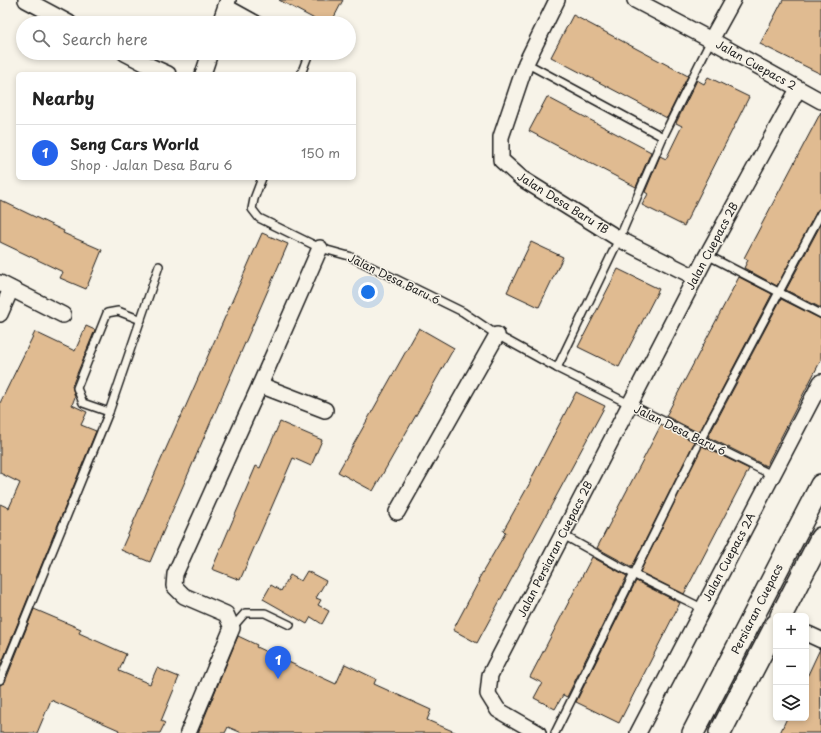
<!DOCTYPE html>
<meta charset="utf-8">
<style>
:root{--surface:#fff;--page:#f6f6f6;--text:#222;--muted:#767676;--line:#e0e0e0;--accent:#2563eb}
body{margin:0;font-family:"Playpen Sans",sans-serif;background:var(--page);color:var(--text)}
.controls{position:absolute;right:12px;bottom:12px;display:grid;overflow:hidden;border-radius:6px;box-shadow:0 2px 6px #0003}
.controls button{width:36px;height:36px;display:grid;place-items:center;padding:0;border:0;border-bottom:1px solid var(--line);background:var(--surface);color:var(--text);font:20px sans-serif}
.you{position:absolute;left:368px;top:292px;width:14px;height:14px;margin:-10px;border:3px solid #fff;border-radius:50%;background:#1a73e8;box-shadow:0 0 0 6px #1a73e833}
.badge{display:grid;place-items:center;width:26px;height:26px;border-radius:50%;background:var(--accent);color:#fff;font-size:13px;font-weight:700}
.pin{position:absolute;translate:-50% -33px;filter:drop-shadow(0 1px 2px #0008)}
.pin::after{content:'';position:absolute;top:21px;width:14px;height:12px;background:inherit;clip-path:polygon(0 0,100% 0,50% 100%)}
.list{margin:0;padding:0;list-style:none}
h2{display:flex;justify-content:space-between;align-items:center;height:52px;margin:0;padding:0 16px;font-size:17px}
h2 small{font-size:13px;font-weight:400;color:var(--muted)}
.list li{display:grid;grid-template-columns:26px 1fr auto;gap:12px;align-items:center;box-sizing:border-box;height:56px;padding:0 16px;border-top:1px solid var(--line)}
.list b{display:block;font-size:15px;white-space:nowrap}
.list p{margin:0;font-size:13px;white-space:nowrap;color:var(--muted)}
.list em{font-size:13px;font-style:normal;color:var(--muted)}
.icon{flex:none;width:22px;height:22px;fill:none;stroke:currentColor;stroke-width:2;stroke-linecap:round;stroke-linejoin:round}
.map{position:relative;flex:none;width:821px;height:733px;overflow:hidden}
.search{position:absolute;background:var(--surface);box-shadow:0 2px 6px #0003;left:16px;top:16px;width:340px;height:44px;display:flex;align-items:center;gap:10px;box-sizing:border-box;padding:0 14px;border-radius:22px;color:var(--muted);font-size:15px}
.panel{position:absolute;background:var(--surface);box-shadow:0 2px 6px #0003;left:16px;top:72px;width:340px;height:108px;border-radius:6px}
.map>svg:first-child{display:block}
</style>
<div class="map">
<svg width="821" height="733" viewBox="0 0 821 733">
<rect width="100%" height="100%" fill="#f7f3e8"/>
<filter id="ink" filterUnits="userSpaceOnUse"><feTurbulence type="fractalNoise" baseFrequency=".025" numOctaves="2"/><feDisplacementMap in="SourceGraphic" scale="8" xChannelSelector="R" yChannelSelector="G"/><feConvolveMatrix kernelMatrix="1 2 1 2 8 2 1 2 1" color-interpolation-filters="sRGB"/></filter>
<g filter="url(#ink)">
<g fill="#e0bb91" stroke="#1c1c1c">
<polygon points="279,0 343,0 331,23 322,23"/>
<polygon points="783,0 821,0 821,74 760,44"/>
<polygon points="573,15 688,76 667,118 551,57"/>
<polygon points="708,77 749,97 684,226 642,205 648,194 645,192 660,156 666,159 682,126 676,123 697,80 704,84"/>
<polygon points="547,97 651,152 636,187 529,131"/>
<polygon points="821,112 821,208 817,211 777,286 744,268 748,260 744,258"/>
<polygon points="0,200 64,231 63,233 102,250 86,289 60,278 63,272 0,242"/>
<polygon points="821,224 821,308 786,290"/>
<polygon points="262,233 288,244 150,562 121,550 180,417 181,417"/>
<polygon points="531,242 563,257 539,307 507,292"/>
<polygon points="618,269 659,289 619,367 578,347"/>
<polygon points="739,277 772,294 699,433 666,416"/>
<polygon points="781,299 821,319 821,360 766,466 708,437"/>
<polygon points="86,326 95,330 72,386 75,397 72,405 87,412 81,425 96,431 0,667 0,504 9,508 20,483 0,473 0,403 35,332 75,351"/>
<polygon points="419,328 454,348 373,491 338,472"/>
<polygon points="576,392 605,406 477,643 453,630 479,581 478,580 506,532 503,531 531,481 530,481"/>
<polygon points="280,422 322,440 311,466 293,458 240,580 212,569 256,466 260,468"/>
<polygon points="661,425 695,442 693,445 632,567 597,548"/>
<polygon points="702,446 749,469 684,594 640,572"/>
<polygon points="592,557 627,576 567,697 563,695 555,709 534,698 542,683 530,677"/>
<polygon points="307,571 326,581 316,598 321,600 318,605 329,611 322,624 311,617 307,624 263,599 271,585 281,591 290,575 301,581"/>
<polygon points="636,581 680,603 619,723 576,702"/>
<polygon points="34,609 81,629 79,633 126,654 119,671 150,684 157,668 179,677 161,721 165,723 160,733 118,733 119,730 51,700 37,733 0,733 0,685 5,682"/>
<polygon points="238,636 257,645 256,647 336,684 345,664 376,679 374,684 431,710 427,720 457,733 242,733 228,727 225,733 198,733"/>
<polygon points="820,649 821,733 780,733 787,718 806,718 806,679"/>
</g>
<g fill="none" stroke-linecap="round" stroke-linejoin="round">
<defs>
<g id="lane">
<polyline points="526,63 663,137"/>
<polyline points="301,74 309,53"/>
<polyline points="262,178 254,199 252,209 259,218 320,248 349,256 463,312 497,335 557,368 772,475"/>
<polyline points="707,255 821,314"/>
<polyline points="557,368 619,239 663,137 711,40"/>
<polyline points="109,412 83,403 77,388 107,313 118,311 141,320"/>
<polyline points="701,439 821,213"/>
<polyline points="563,535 633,574 702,608"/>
<polyline points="232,628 245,613 265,613 290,625"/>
<polyline points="0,680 109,412 159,266"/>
<polyline points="555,733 697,447"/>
</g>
<g id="street">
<polyline points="26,0 69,23"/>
<polyline points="557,0 526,63 501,137 501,160 521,178 619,239 695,277"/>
<polyline points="635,0 711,40 821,101"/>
<polyline points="226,7 255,23"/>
<polyline points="220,23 228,0"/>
<polyline points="711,40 733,0"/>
<polyline points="125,53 150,66 168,74"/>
<polyline points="203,74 210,53"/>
<polyline points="0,283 63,315"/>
<polyline points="0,314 11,289"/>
<polyline points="260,385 325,410"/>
<polyline points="397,512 497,335"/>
<polyline points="808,634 821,640"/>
<polyline points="188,733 232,628 226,614 184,596 174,586 175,574 260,385 320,248"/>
<polyline points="538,733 498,710 488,694 490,675 707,255 798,89"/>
<polyline points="638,733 821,382"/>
</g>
<g id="secondary">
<polyline points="781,616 821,538"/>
<polyline points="693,733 821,485"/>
<polyline points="720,733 776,625"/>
</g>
</defs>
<use href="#lane" stroke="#1c1c1c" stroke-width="10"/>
<use href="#street" stroke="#1c1c1c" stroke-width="18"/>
<use href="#secondary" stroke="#1c1c1c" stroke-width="24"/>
<use href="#lane" stroke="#f7f3e8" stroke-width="7"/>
<use href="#street" stroke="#f7f3e8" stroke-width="15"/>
<use href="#secondary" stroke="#f7f3e8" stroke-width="21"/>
</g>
</g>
<g text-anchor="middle" stroke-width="3" stroke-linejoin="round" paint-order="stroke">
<g font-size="11" fill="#1c1c1c" stroke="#f7f3e8">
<text transform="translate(756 65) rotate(29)" y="4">Jalan Cuepacs 2</text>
<text transform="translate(563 203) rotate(32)" y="4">Jalan Desa Baru 1B</text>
<text transform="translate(712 246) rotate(-62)" y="4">Jalan Cuepacs 2B</text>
<text transform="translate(394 279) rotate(26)" y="4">Jalan Desa Baru 6</text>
<text transform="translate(680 430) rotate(26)" y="4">Jalan Desa Baru 6</text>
<text transform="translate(555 549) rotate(-63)" y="4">Jalan Persiaran Cuepacs 2B</text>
<text transform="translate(729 557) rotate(-62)" y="4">Jalan Cuepacs 2A</text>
<text transform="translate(757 609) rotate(-63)" y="4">Persiaran Cuepacs</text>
</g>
</g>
</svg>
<div class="controls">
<button>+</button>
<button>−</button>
<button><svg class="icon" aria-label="layers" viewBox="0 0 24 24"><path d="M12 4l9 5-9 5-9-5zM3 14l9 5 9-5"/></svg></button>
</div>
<div class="you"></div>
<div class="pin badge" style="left:278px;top:679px">1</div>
<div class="search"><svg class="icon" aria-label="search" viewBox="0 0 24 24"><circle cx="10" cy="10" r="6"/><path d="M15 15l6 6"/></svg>Search here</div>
<section class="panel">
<h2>Nearby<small></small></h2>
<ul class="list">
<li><span class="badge">1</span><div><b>Seng Cars World</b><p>Shop · Jalan Desa Baru 6</p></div><em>150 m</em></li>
</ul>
</section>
</div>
